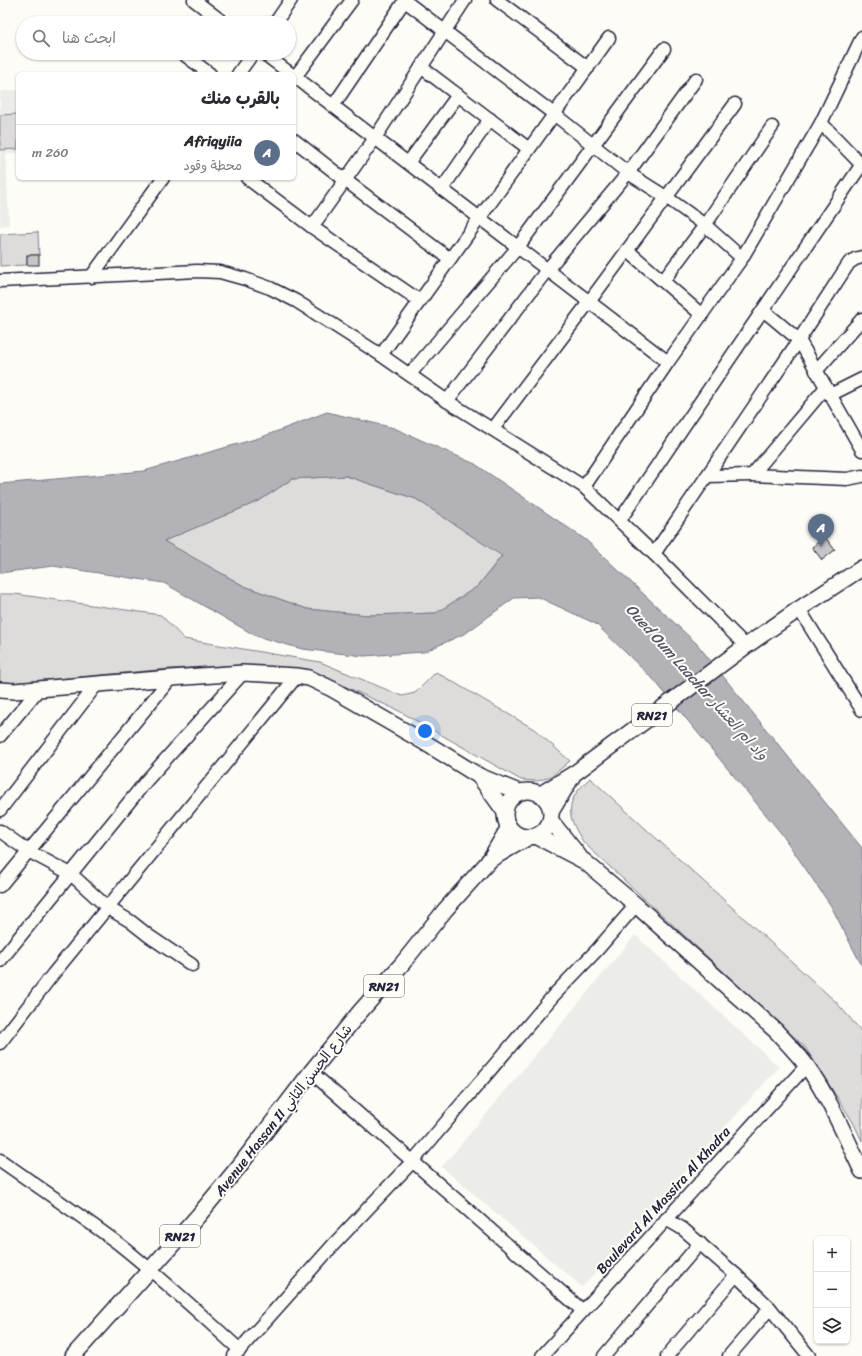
<!DOCTYPE html>
<html lang="ar">
<meta charset="utf-8">
<style>
:root{--surface:#fff;--page:#f7f7f7;--text:#2b2b33;--muted:#7c7c81;--line:#e1e1e2;--accent:#1f6fb2}
body{margin:0;font-family:Sriracha,"Playpen Sans Arabic",sans-serif;background:var(--page);color:var(--text);direction:rtl}
.controls{position:absolute;right:12px;bottom:12px;display:grid;overflow:hidden;border-radius:6px;box-shadow:0 1px 3px #0004}
.controls button{width:36px;height:36px;display:grid;place-items:center;padding:0;border:0;border-bottom:1px solid var(--line);background:var(--surface);color:var(--text);font:20px sans-serif}
.you{position:absolute;left:425px;top:731px;width:14px;height:14px;margin:-10px;border:3px solid #fff;border-radius:50%;background:#1a73e8;box-shadow:0 0 0 6px #1a73e833}
.badge{display:grid;place-items:center;width:26px;height:26px;border-radius:50%;background:var(--accent);color:#fff;font-size:13px;font-weight:700}
.pin{position:absolute;translate:-50% -33px;filter:drop-shadow(0 1px 2px #0008)}
.pin::after{content:'';position:absolute;top:21px;width:14px;height:12px;background:inherit;clip-path:polygon(0 0,100% 0,50% 100%)}
.list{margin:0;padding:0;list-style:none}
h2{display:flex;justify-content:space-between;align-items:center;height:52px;margin:0;padding:0 16px;font-size:17px}
h2 small{font-size:13px;font-weight:400;color:var(--muted)}
.list li{display:grid;grid-template-columns:26px 1fr auto;gap:12px;align-items:center;box-sizing:border-box;height:56px;padding:0 16px;border-top:1px solid var(--line)}
.list b{display:block;font-size:15px;white-space:nowrap}
.list p{margin:0;font-size:13px;white-space:nowrap;color:var(--muted)}
.list em{font-size:13px;font-style:normal;color:var(--muted)}
.icon{flex:none;width:22px;height:22px;fill:none;stroke:currentColor;stroke-width:2;stroke-linecap:round;stroke-linejoin:round}
.map{position:relative;flex:none;width:862px;height:1356px;overflow:hidden;direction:ltr}
.search{position:absolute;background:var(--surface);box-shadow:0 1px 3px #0004;left:16px;top:16px;width:280px;height:44px;display:flex;align-items:center;gap:10px;box-sizing:border-box;padding:0 14px;border-radius:22px;color:var(--muted);font-size:15px}
.panel{position:absolute;background:var(--surface);box-shadow:0 1px 3px #0004;left:16px;top:72px;width:280px;height:108px;border-radius:6px;direction:rtl}
.map>svg:first-child{display:block}
</style>
<div class="map">
<svg width="862" height="1356" viewBox="0 0 862 1356">
<rect width="100%" height="100%" fill="#fdfcf7"/>
<filter id="ink" filterUnits="userSpaceOnUse"><feTurbulence type="fractalNoise" baseFrequency=".025" numOctaves="2"/><feDisplacementMap in="SourceGraphic" scale="8" xChannelSelector="R" yChannelSelector="G"/><feConvolveMatrix kernelMatrix="1 2 1 2 8 2 1 2 1" color-interpolation-filters="sRGB"/></filter>
<g filter="url(#ink)">
<g fill="#ecece9">
<polygon points="18,90 18,153 6,154 9,225 0,226 0,91"/>
<polygon points="635,935 779,1067 582,1287 442,1167"/>
</g>
<g fill="#dddcdb" stroke="#807f8b">
<polygon points="18,114 18,149 0,150 0,115"/>
<polygon points="38,232 39,255 27,255 27,265 0,266 0,234"/>
<polygon points="346,476 416,499 502,555 478,586 437,613 368,615 307,609 244,586 163,541 259,501 292,479"/>
<polygon points="0,594 15,594 161,615 184,639 320,662 402,696 415,693 436,672 534,729 570,761 552,776 538,781 521,780 399,711 318,674 282,667 243,665 168,669 11,683 0,682"/>
<path d="M590 778 836 1002 862 1032V1141L853 1122 805 1047 584 843C575 829 565 813 574 797 577 790 585 783 590 778Z"/>
</g>
<path fill="#b2b2b7" stroke="#787885" fill-rule="evenodd" d="M327 412 394 428 475 464 586 540 697 644 862 848V966L831 906 781 833 654 680 596 624 538 597 514 598 466 633 424 652 364 656 302 649 256 636 164 583 53 566 0 573V484L144 471 262 437ZM346 476 416 499 502 556 478 586 436 613 368 615 307 609 244 586 164 541 259 501 292 479Z"/>
<g fill="#c6c6c8" stroke="#22223b">
<rect x="27" y="255" width="12" height="10"/>
<polygon points="825,537 835,550 822,560 812,547"/>
</g>
<g fill="none" stroke-linecap="round" stroke-linejoin="round">
<defs>
<g id="minor">
<polyline points="194,0 224,23"/>
<polyline points="497,0 588,68"/>
<polyline points="405,1 554,114 628,173 666,197 705,225 742,258"/>
<polyline points="275,23 291,0"/>
<polyline points="182,53 210,74"/>
<polyline points="263,53 291,74"/>
<polyline points="421,67 529,149"/>
<polyline points="238,74 253,53"/>
<polyline points="294,76 668,362"/>
<polyline points="295,77 352,0"/>
<polyline points="333,106 405,0"/>
<polyline points="821,123 862,165"/>
<polyline points="294,140 345,180 450,259"/>
<polyline points="408,163 458,95"/>
<polyline points="247,178 312,227 420,301"/>
<polyline points="442,189 490,119"/>
<polyline points="312,227 375,138 465,0"/>
<polyline points="627,250 702,315"/>
<polyline points="91,277 163,178"/>
<polyline points="0,281 197,271 220,272 245,279 270,288 296,301 381,355 447,401 584,487 654,554 746,646"/>
<polyline points="663,281 705,225 772,127"/>
<polyline points="763,310 799,340 862,450"/>
<polyline points="381,355 609,38"/>
<polyline points="816,371 862,319"/>
<polyline points="410,374 518,247 664,49"/>
<polyline points="830,395 862,379"/>
<polyline points="447,401 547,270 628,173 696,79"/>
<polyline points="493,429 589,302 735,104"/>
<polyline points="752,475 847,479 862,476"/>
<polyline points="707,476 752,475 826,387"/>
<polyline points="584,487 668,362 742,258 821,123 862,37"/>
<polyline points="620,520 862,164"/>
<polyline points="654,554 799,340 849,263 855,259 862,257"/>
<polyline points="799,609 862,710"/>
<polyline points="0,736 39,689"/>
<polyline points="0,810 97,684"/>
<polyline points="0,831 28,851 71,874 108,908 130,921 149,936 192,965"/>
<polyline points="0,886 171,678"/>
<polyline points="0,961 147,780 243,673"/>
<polyline points="0,1043 53,974 297,676"/>
<polyline points="311,1072 583,1311"/>
<path d="M0 1160C40 1188 80 1215 119 1244 161 1277 200 1314 240 1350"/>
<polyline points="666,1219 683,1229 736,1275 770,1308 809,1356"/>
<polyline points="234,1356 334,1244 413,1161 553,996 597,950 636,905"/>
<polyline points="542,1356 807,1065"/>
<polyline points="604,1356 700,1243"/>
<polyline points="667,1356 736,1275"/>
<polyline points="729,1356 770,1308"/>
</g>
<g id="major">
<polyline points="0,690 14,691 171,678 243,673 297,676 309,678 332,689 424,742 479,776 519,792"/>
<polyline points="479,776 505,812"/>
<circle cx="528" cy="814" r="23"/>
<polyline points="541,794 575,773 746,646 799,609 862,568"/>
<polyline points="552,810 572,777"/>
<polyline points="551,821 579,856"/>
<path d="M536 836 584 861 636 905 776 1031C786 1042 797 1053 806 1065 829 1097 845 1136 862 1171"/>
<polyline points="489,860 529,837"/>
<polyline points="73,1356 198,1216 240,1165 311,1072 359,1013 402,964 445,910 489,861 509,827"/>
</g>
</defs>
<use href="#minor" stroke="#22223b" stroke-width="15"/>
<use href="#major" stroke="#22223b" stroke-width="18"/>
<use href="#minor" stroke="#fdfcf7" stroke-width="12"/>
<use href="#major" stroke="#fdfcf7" stroke-width="15"/>
</g>
</g>
<g text-anchor="middle" stroke-width="4" stroke-linejoin="round" paint-order="stroke">
<g fill="#fdfcf7" stroke="#646373" stroke-width="1">
<rect x="632" y="704" width="40" height="22" rx="3"/>
<rect x="364" y="975" width="40" height="22" rx="3"/>
<rect x="160" y="1225" width="40" height="22" rx="3"/>
</g>
<g font-size="13" font-weight="bold" fill="#22223b">
<text x="652" y="720">RN21</text>
<text x="384" y="991">RN21</text>
<text x="180" y="1241">RN21</text>
</g>
<g font-size="14" fill="#22223b" stroke="#fdfcf7">
<text transform="translate(283 1110) rotate(-52)" y="5">Avenue Hassan II شارع الحسن الثاني</text>
<text transform="translate(663 1200) rotate(-48)" y="5">Boulevard Al Massira Al Khadra</text>
</g>
<g font-size="15" font-style="italic" fill="#545466" stroke="#fdfcf7">
<text transform="translate(697 682) rotate(48)" y="5">Oued Oum Laachar واد ام العشار</text>
</g>
</g>
</svg>
<div class="controls">
<button>+</button>
<button>−</button>
<button><svg class="icon" aria-label="layers" viewBox="0 0 24 24"><path d="M12 4l9 5-9 5-9-5zM3 14l9 5 9-5"/></svg></button>
</div>
<div class="you"></div>
<div class="pin badge" style="left:821px;top:547px;background:#5c6f8a">A</div>
<div class="search"><svg class="icon" aria-label="search" viewBox="0 0 24 24"><circle cx="10" cy="10" r="6"/><path d="M15 15l6 6"/></svg>ابحث هنا</div>
<section class="panel">
<h2>بالقرب منك<small></small></h2>
<ul class="list">
<li><span class="badge" style="background:#5c6f8a">A</span><div><b>Afriqyiia</b><p>محطة وقود</p></div><em>260 m</em></li>
</ul>
</section>
</div>
